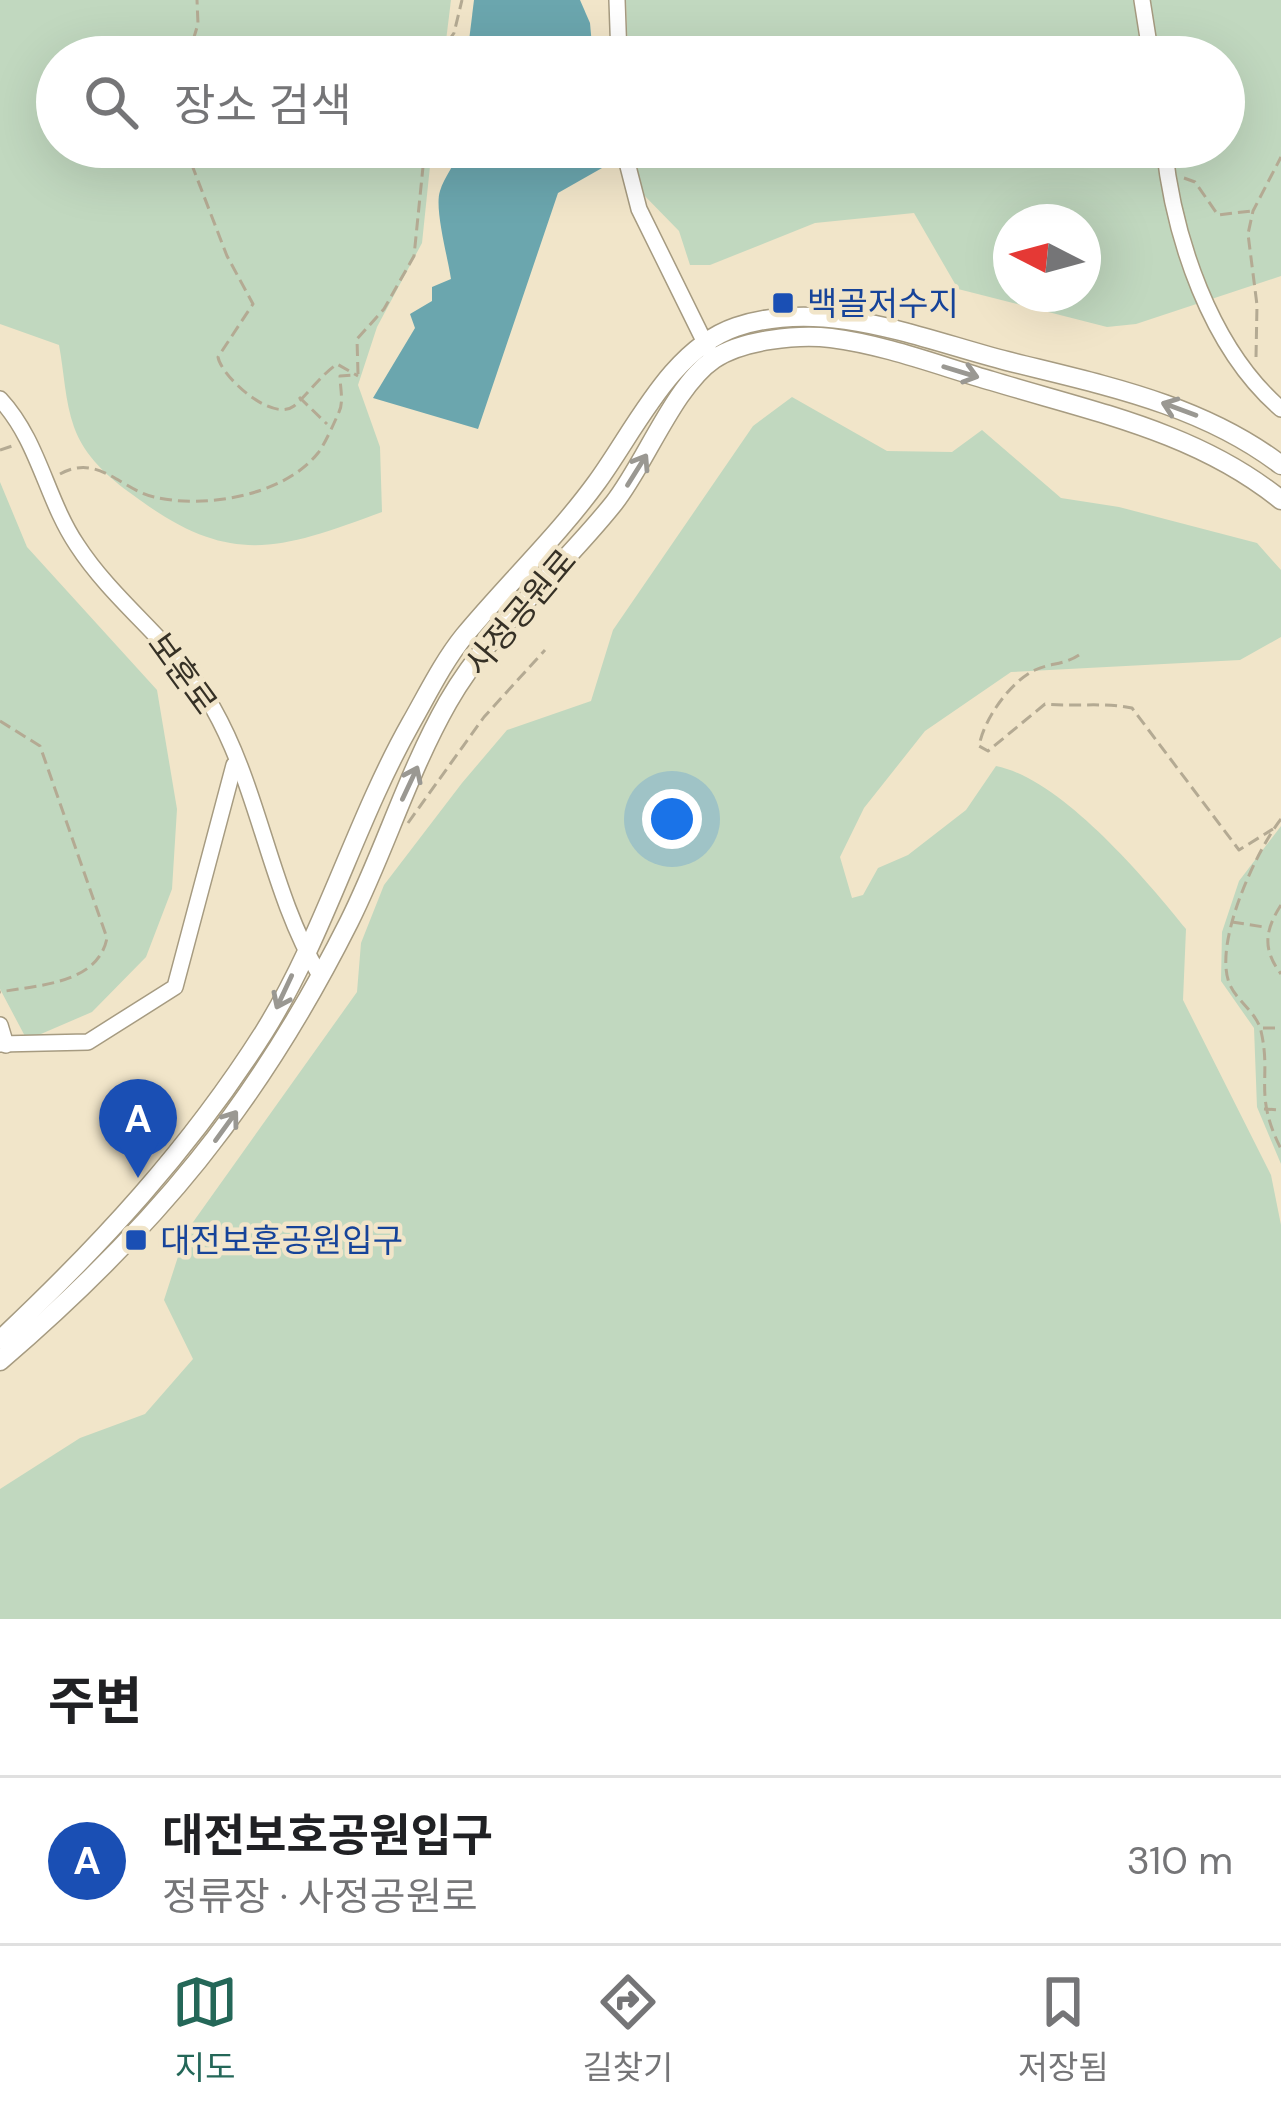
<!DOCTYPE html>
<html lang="ko">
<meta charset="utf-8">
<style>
:root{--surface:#fff;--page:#f2f2f2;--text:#202124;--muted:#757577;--line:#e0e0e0;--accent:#246758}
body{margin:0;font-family:"DM Sans","Noto Sans KR",sans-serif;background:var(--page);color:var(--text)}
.compass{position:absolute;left:993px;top:204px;width:108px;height:108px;border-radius:50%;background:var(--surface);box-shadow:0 12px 48px #0002;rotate:276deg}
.you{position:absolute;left:672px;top:819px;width:42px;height:42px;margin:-30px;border:9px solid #fff;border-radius:50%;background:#1a73e8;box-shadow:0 0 0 18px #1a73e833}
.badge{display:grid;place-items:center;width:78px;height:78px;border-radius:50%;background:var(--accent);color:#fff;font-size:39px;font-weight:700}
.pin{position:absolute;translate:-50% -99px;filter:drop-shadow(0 3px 6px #0008)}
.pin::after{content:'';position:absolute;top:63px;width:42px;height:36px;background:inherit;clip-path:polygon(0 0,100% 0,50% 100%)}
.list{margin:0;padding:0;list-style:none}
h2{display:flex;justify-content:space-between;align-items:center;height:156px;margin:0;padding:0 48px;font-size:51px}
h2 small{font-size:39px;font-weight:400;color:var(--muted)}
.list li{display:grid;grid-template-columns:78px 1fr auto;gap:36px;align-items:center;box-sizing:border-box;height:168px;padding:0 48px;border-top:3px solid var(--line)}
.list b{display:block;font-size:45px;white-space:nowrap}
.list p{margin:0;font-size:39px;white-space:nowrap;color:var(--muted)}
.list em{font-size:39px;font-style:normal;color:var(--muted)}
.icon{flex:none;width:66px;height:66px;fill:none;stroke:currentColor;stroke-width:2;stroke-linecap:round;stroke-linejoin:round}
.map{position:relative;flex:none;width:1281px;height:1619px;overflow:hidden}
.search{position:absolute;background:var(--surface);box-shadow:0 12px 48px #0002;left:36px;right:36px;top:36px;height:132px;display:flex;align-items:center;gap:30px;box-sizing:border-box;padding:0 42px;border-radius:66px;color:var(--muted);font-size:45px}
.sheet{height:324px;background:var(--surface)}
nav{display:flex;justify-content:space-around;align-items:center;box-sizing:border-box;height:168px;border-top:3px solid var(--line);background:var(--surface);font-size:33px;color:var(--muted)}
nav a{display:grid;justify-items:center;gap:6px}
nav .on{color:var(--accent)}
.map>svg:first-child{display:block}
</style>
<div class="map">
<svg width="1281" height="1619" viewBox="0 0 1281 1619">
<rect width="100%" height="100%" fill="#f1e5c9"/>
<g fill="#c1d8bf" fill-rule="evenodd">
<path d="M0 0H451L444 57H57V147H432L422 243 377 327 358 385 380 447 382 512C277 551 229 567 133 495 109 478 84 456 74 427 65 402 64 371 59 345L0 324Z"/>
<path d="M626 0H1281V276L1136 324 1107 327 958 289 914 213 815 223 710 265H690L679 231 639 190 635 147H1097L1120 163V147H1224V57H1116L1114 37 1073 47 1067 57H628ZM1011 222H1083V294H1011Z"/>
<path d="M792 397 887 451 952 452 982 430 1061 498 1119 507 1257 543 1281 570V637L1240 660 1011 672 925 731 864 808 840 857 852 898 863 895 878 868 908 855 966 810 996 766C1061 779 1144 877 1186 929L1183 1000 1271 1175 1281 1225V1619H0V1489L80 1438 145 1414 193 1359 164 1300 186 1232 357 992 361 943 384 885 462 783 507 730 591 701 613 630 753 426Z"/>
<polygon points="0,482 27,547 157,690 177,809 172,889 146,957 92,1012 27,1040 0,989"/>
<polygon points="1281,826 1281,1164 1257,1107 1254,1028 1221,981 1222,932 1239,881"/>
</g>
<g fill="#6ba6ae">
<polygon points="474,0 580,0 590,23 593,57 467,57"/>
<path d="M462 147H602V168L558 193 478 429 373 398 415 328 410 314 432 301V287L451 279C448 258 434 208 440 191 444 177 456 163 462 147Z"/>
</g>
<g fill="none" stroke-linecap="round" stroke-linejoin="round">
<defs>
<g id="minor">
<polyline points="617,0 619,57"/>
<polyline points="1142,0 1151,57"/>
<polyline points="623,147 639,209 709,351"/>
<path d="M1164 147C1174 238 1210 348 1281 409"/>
<path d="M0 399C39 441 46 499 77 545 116 605 177 645 213 708 260 791 270 891 319 974"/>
<polyline points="0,1025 6,1045"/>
<polyline points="0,1044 88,1042 175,987 234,765"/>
</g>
<g id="major">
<path d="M0 1340C100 1246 190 1149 264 1032 324 936 355 822 411 723 427 695 443 662 464 636 507 584 557 537 597 482 635 430 671 349 736 327 825 297 921 339 1007 361 1103 385 1201 404 1281 465"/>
<path d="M0 1361C155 1228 257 1105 349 922 385 850 408 772 448 702 491 627 560 571 614 503 645 464 674 386 714 359 742 340 798 334 831 338 886 345 940 366 992 381 1094 412 1197 432 1281 500"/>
</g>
</defs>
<use href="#minor" stroke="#a69b81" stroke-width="18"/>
<use href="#major" stroke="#a69b81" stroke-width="21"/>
<g stroke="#b4aa93" stroke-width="3" stroke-dasharray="12 6" stroke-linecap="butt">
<polyline points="188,57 198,24 197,0"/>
<polyline points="437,57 454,33 462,0"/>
<path d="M185 147 227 256 253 304 218 357C221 376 272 423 294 406 308 394 320 376 337 364L358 376"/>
<polyline points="1184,178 1195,182 1218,215 1251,211"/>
<polyline points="1256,357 1257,305 1248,234 1253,211 1281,157"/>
<polyline points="358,374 357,339 384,309 414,256 425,147"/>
<polyline points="299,397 327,424"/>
<polyline points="0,450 15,445"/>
<path d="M60 474C98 453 120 489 154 497 204 509 284 496 318 453 324 446 335 421 339 412 344 402 340 387 340 376L356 375"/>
<path d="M1079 655C1064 665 1050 663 1035 670 1010 682 984 719 979 746L988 751 1045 704C1075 707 1102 702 1132 708L1239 850 1273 829"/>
<path d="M0 721 40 746 107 938C98 984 38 985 0 992"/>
<path d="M1281 819C1256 851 1212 945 1230 985 1237 1001 1257 1013 1261 1031 1272 1079 1253 1093 1281 1149"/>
<polyline points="408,823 484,717 545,650"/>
<path d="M1281 905C1265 930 1262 949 1281 974"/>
<polyline points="1232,922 1264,927"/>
<polyline points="1263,1028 1281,1028"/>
<polyline points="1264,1109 1281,1110"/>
</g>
<use href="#minor" stroke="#fff" stroke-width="15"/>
<use href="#major" stroke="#fff" stroke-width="18"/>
</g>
<defs><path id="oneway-shaft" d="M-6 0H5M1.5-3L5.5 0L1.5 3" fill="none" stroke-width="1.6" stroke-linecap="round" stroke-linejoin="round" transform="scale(3)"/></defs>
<g stroke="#9a9892">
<use href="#oneway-shaft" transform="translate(961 372) rotate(17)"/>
<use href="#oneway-shaft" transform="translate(1179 409) rotate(-160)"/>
<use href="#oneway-shaft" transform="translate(637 470) rotate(-58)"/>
<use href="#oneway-shaft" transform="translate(410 783) rotate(-65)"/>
<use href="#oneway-shaft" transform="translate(284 992) rotate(115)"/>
<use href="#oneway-shaft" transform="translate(226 1126) rotate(-54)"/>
</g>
<g fill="#1a4fb4" stroke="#f1e5c9" stroke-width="4.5">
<rect x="771" y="291" width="24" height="24" rx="6"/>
<rect x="124" y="1228" width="24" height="24" rx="6"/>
</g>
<g text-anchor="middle" stroke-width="9" stroke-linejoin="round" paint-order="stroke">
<g font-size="33" fill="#164399" stroke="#f1e5c9" text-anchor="start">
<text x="807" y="315">백골저수지</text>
<text x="160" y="1252">대전보훈공원입구</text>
</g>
<g font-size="33" fill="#363126" stroke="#f1e5c9">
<text transform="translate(520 612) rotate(-50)" y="12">사정공원로</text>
<text transform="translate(183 673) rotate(54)" y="12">보훈로</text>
</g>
</g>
</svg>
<svg class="compass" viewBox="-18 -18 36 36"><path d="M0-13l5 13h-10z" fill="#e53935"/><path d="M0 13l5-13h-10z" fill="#757577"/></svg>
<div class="you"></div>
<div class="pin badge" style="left:138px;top:1178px;background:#1a4fb4">A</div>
<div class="search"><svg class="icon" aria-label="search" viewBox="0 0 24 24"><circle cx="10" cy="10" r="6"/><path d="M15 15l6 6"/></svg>장소 검색</div>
</div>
<section class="sheet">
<h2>주변<small></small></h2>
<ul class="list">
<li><span class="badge" style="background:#1a4fb4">A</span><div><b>대전보호공원입구</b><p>정류장 · 사정공원로</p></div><em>310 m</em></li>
</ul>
</section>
<nav>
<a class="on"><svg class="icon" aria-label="map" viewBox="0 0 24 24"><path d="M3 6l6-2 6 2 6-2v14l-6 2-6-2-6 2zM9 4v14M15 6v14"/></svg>지도</a>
<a><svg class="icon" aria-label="directions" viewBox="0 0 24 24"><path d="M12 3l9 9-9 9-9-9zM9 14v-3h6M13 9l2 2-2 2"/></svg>길찾기</a>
<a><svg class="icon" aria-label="saved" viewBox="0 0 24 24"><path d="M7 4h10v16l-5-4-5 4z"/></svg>저장됨</a>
</nav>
